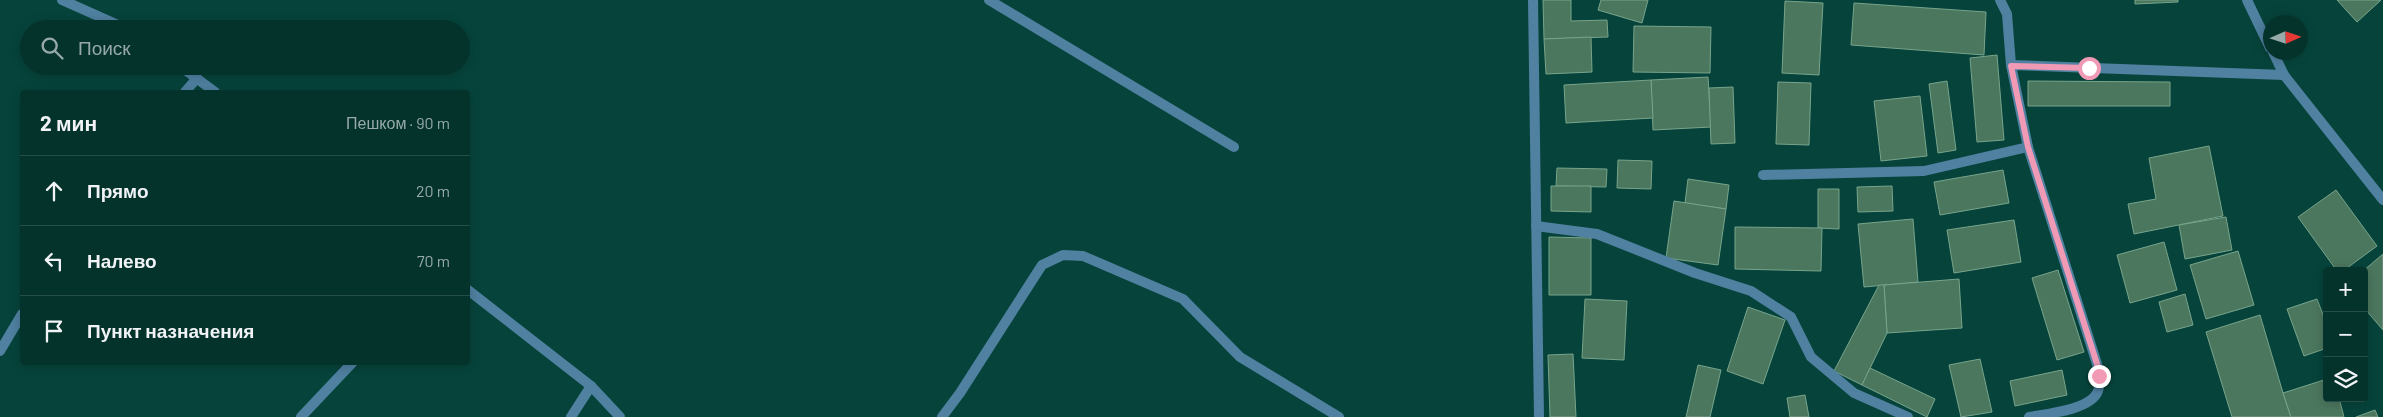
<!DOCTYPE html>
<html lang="ru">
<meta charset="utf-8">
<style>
:root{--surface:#04332c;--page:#123f38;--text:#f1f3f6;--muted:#97aaa9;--line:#254e48}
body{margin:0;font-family:Barlow,sans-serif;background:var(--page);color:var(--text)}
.controls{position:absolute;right:15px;bottom:15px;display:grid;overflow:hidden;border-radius:5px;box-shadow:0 2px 12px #0003}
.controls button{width:45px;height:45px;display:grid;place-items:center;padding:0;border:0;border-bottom:1px solid var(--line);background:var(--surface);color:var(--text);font:25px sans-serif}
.compass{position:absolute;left:2263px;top:15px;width:45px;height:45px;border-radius:50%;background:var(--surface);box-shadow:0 2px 12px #0003;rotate:87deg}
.stop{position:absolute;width:15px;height:15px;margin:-11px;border:4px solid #f09ab6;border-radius:50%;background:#fff}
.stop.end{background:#f09ab6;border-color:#fff;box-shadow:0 1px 5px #0008}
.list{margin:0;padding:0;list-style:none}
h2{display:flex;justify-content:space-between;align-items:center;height:65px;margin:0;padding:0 20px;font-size:21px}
h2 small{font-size:16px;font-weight:400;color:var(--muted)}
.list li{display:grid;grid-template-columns:32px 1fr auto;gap:15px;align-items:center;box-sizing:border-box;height:70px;padding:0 20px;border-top:1px solid var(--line)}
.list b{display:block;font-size:19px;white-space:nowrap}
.list em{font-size:16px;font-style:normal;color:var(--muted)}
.icon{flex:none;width:28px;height:28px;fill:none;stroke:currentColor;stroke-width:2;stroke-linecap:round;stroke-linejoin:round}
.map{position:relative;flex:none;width:2383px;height:417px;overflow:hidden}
.search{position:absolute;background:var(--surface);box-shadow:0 2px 12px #0003;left:20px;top:20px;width:450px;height:55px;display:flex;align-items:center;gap:12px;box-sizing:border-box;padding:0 18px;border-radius:28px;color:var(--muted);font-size:19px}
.panel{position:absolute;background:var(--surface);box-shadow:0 2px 12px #0003;left:20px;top:90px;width:450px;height:275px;border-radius:5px}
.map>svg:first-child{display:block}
</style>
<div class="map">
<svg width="2383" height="417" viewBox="0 0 2383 417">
<rect width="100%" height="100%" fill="#06443b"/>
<g fill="#4c775f" stroke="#78a48b">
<polygon points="1543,0 1571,0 1571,21 1607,20 1608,37 1544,39"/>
<polygon points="1601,0 1648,0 1642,23 1598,10"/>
<polygon points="2135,0 2178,0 2178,2 2135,4"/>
<polygon points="2337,0 2381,0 2357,22"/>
<polygon points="1785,1 1823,3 1819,75 1782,73"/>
<polygon points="1854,3 1986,12 1984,55 1851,45"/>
<polygon points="1634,26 1711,27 1710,73 1633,72"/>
<polygon points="1591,37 1592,72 1546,74 1544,39"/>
<polygon points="1997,55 2004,140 1977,142 1970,58"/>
<polygon points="1708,77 1711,127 1653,130 1651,80"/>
<polygon points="1651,80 1653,118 1566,123 1564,85"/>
<polygon points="1947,81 1956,150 1938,153 1929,84"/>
<polygon points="2028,81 2170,82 2170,106 2028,106"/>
<polygon points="1778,82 1811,83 1809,145 1776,144"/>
<polygon points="1733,87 1735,143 1711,144 1709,88"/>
<polygon points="1920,96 1927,156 1881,161 1874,101"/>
<polygon points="2209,146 2223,216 2134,234 2128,204 2156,199 2149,158"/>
<polygon points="1618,160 1652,161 1651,189 1617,188"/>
<polygon points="1557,168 1607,169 1606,187 1556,186"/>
<polygon points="2003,170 2009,203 1940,215 1934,182"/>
<polygon points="1688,179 1729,185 1726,209 1685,203"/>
<polygon points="1551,186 1591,186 1591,212 1551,211"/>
<polygon points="1892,186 1893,211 1858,212 1857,187"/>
<polygon points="1818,189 1839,189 1839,229 1818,228"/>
<polygon points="2336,190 2377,246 2343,271 2337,271 2298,217"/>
<polygon points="1674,201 1726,209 1718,265 1666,258"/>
<polygon points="2226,217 2232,250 2185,259 2179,225"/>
<polygon points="1913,219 1918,282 1864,287 1858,224"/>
<polygon points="2014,220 2021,262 1954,273 1947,230"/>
<polygon points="1735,227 1822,228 1821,271 1735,269"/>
<polygon points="1549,237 1591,238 1591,295 1549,295"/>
<polygon points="2164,242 2177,290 2130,303 2117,255"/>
<polygon points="2238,251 2254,305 2206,319 2190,265"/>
<polygon points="2383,254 2383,330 2364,308 2363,271"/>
<polygon points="2058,270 2084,352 2057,360 2032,278"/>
<polygon points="1959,279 1962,328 1887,333 1884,285"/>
<polygon points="1879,285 1884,285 1887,333 1862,385 1834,371"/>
<polygon points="2185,294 2193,325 2167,332 2159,302"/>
<polygon points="1585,299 1627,301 1624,360 1582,358"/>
<polygon points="2317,299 2327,325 2327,348 2304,356 2287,309"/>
<polygon points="1748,307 1785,320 1763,384 1727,371"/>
<polygon points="2260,315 2283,393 2291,417 2232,417 2206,332"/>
<polygon points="1573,354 1576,417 1550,417 1548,355"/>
<polygon points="1980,359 1992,412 1961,417 1949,365"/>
<polygon points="1698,365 1721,370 1710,417 1686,417"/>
<polygon points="1870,368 1935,399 1927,417 1862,385"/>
<polygon points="2062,370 2067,395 2015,406 2010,381"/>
<polygon points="2327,379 2327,398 2339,398 2344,417 2291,417 2283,393"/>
<polygon points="1805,395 1809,417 1790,417 1787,398"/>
<polygon points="2375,410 2378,417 2356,417"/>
</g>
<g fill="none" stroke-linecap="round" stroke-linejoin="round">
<polyline stroke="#5081a1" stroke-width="10" points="942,417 960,393 1042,265 1063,255 1083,256 1183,299 1240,357 1339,417"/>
<g stroke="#5081a1" stroke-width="10">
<polyline points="62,0 127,29"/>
<polyline points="989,0 1234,147"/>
<polyline points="1533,0 1539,417"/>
<path d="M2000 0 2007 14 2011 65 2028 147 2097 364C2098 372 2101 384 2098 391 2091 410 2046 414 2029 417"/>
<polyline points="2247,0 2270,48"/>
<polyline points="2273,52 2284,75 2383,200"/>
<polyline points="2011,65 2284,75"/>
<polyline points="180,66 215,92"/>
<polyline points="185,92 197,78"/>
<polyline points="1763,175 1924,171 2028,147"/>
<polyline points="1536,226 1597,234 1695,273 1751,291 1791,317 1811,357 1854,393 1908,417"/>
<polyline points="468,290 591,386 620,417"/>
<polyline points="0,351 22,314"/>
<polyline points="301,417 353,362"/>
<polyline points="571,417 591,386"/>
</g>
</g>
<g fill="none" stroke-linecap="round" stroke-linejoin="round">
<polyline stroke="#f09ab6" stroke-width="6" points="2089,68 2011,66 2028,147 2097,364 2099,376"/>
</g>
</svg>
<div class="controls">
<button>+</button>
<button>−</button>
<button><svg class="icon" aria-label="layers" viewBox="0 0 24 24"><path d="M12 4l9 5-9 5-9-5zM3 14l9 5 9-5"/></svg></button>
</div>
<svg class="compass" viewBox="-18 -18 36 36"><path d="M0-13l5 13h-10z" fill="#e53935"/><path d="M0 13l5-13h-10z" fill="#97aaa9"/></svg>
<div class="stop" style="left:2089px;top:68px"></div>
<div class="stop end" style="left:2099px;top:376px"></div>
<div class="search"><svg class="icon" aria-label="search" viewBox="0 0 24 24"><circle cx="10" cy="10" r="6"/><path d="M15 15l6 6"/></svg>Поиск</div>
<section class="panel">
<h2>2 мин<small>Пешком · 90 m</small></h2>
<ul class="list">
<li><svg class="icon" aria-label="ahead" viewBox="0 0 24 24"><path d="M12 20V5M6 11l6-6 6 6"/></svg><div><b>Прямо</b></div><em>20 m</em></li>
<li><svg class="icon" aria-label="left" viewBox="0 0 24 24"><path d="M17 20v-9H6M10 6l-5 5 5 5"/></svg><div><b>Налево</b></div><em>70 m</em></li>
<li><svg class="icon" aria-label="arrive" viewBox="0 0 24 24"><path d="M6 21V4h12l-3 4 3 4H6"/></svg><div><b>Пункт назначения</b></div></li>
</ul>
</section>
</div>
